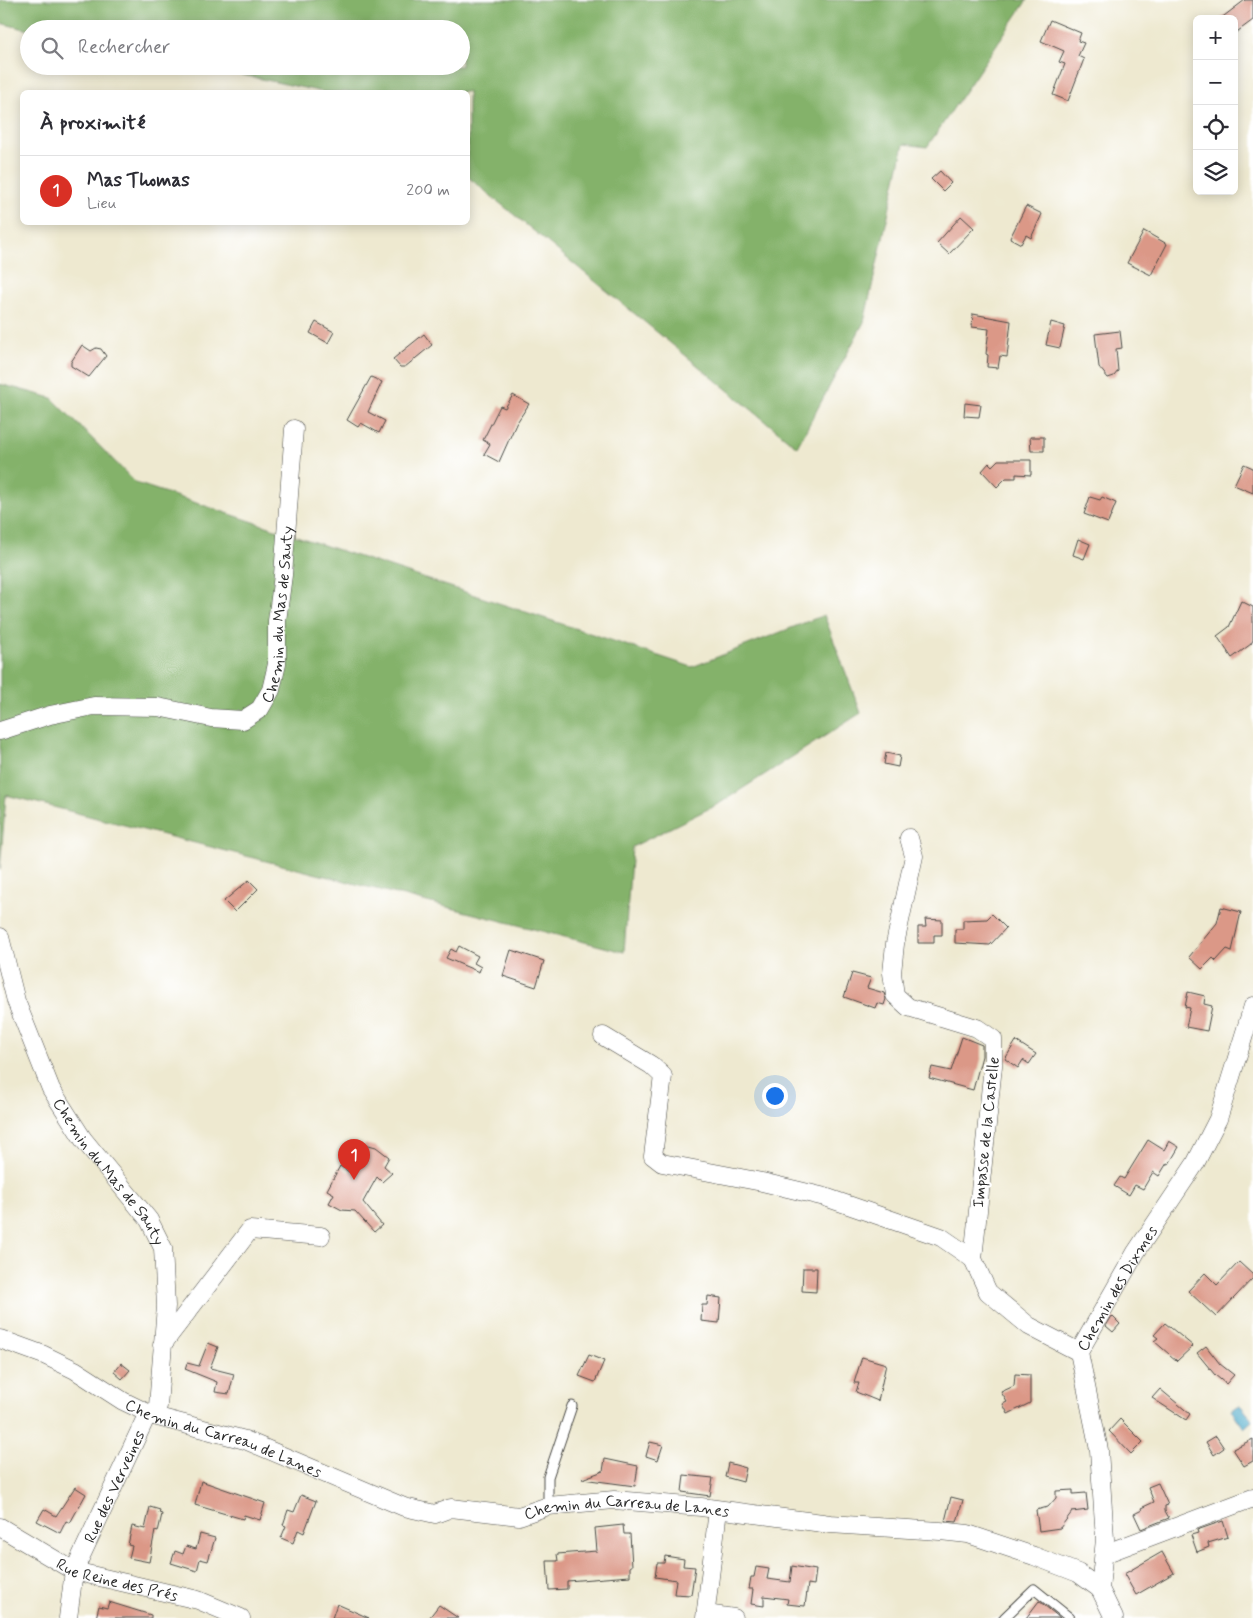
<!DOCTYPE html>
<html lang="fr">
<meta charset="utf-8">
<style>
:root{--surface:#fff;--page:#f7f7f7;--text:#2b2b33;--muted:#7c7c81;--line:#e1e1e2;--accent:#d93025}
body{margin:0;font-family:Mynerve,sans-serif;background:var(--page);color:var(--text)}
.controls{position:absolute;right:15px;top:15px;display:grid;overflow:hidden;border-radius:8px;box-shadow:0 2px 12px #0003}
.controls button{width:45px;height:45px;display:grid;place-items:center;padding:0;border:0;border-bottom:1px solid var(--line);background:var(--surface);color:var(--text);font:25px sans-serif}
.you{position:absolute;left:774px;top:1095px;width:18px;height:18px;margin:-12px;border:4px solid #fff;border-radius:50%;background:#1a73e8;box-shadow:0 0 0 8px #1a73e833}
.badge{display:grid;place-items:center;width:32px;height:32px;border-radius:50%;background:var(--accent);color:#fff;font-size:16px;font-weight:700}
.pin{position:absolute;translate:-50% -41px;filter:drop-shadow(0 1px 2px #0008)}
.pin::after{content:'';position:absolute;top:26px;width:18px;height:15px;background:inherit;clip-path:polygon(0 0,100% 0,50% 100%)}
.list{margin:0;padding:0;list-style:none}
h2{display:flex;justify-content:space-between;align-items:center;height:65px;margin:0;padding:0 20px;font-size:21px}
h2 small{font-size:16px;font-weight:400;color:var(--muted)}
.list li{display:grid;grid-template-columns:32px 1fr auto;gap:15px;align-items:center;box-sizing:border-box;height:70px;padding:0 20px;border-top:1px solid var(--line)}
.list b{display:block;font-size:19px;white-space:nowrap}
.list p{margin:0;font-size:16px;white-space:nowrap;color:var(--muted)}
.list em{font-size:16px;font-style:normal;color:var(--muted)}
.icon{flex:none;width:28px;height:28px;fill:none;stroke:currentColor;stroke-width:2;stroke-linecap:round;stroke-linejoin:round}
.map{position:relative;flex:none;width:1253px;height:1618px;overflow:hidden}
.search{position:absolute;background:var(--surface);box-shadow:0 2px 12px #0003;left:20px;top:20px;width:450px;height:55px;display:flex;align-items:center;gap:12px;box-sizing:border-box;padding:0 18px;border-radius:28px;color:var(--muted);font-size:19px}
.panel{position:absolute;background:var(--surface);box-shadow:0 2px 12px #0003;left:20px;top:90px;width:450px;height:135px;border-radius:8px}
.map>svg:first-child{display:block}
</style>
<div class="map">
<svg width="1253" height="1618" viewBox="0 0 1253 1618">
<rect width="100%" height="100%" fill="#fff"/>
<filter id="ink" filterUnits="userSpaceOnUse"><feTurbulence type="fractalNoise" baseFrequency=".02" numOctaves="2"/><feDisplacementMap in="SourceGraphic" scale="10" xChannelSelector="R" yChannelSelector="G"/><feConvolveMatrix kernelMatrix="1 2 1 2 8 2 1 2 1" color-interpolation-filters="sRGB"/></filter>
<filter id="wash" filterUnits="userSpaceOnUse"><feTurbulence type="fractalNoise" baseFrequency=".0096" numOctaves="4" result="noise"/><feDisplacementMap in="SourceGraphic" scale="20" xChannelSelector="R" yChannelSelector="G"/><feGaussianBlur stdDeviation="1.12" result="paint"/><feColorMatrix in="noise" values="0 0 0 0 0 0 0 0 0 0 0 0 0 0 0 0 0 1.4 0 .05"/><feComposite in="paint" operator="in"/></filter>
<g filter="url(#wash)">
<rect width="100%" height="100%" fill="#eee9d0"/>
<g fill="#84b26b" stroke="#586e4b">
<polygon points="0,0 1027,0 927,147 904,144 864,322 797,447 468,177 468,92 323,92 200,66 461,66 461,29 29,30 0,23"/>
<polygon points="0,384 52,398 136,483 692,667 824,615 861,713 720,803 632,847 624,952 6,795 0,870"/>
</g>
<polygon fill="#48a8c7" stroke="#3a6a79" points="1240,1405 1253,1420 1244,1428 1231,1410"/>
<g id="blocks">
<g fill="#db9887">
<polygon points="1245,0 1253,0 1253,20 1234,34 1234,19 1220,19"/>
<polygon points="1050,20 1081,33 1078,41 1084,43 1078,56 1084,59 1068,101 1053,95 1065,64 1059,62 1064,51 1041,41"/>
<polygon points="940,171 951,183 943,191 931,179"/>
<polygon points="1026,206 1042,214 1031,238 1026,235 1021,244 1010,238"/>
<polygon points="961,216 974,228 949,254 937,243"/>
<polygon points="1144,231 1167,244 1151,275 1127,263"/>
<polygon points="973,314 1011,321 1007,357 1000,356 998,368 987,367 988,355 986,354 989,329 972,327"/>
<polygon points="316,322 334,332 328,343 310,333"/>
<polygon points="1051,322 1065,326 1060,348 1046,345"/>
<polygon points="1120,331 1122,348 1116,349 1118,371 1114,376 1108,378 1099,367 1095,334"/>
<polygon points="424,334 432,345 405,367 400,367 393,359"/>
<polygon points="82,345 91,351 96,348 101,349 106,356 89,377 71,366 71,362"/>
<polygon points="371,377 382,382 368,412 385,421 379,433 361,423 358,427 347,420"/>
<polygon points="513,395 529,404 516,424 499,462 484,454 490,444 483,440 500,406 505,408"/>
<polygon points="965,403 981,405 979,417 964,416"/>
<polygon points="1030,437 1044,437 1044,451 1031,451"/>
<polygon points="998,460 1031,460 1031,475 1016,474 1016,478 1006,478 997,487 982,471 989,463 992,466"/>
<polygon points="1244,464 1253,468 1253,493 1234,485"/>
<polygon points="1090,497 1100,500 1102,497 1116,503 1108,523 1084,514"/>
<polygon points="1078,539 1090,544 1084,559 1073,555"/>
<polygon points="1241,601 1253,607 1253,640 1251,644 1232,658 1217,636 1229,627"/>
<polygon points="886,753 900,756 898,767 884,764"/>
<polygon points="249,880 258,889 235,912 224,901"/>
<polygon points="1221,907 1241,912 1232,951 1227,949 1216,961 1213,958 1202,969 1189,957 1217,923"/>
<polygon points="992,914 1006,928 990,945 955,943 955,929 963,929 963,920 987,919"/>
<polygon points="925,919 942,920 942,935 934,935 934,943 918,943 918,927 926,927"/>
<polygon points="459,946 478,956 474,963 481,967 479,972 446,958 451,949 456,952"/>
<polygon points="511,950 544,961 536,987 503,976"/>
<polygon points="852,973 871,978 867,988 884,993 886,999 884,1005 877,1003 875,1008 844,997"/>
<polygon points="1188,992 1205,996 1204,1004 1212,1006 1207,1031 1186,1027 1190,1008 1185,1007"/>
<polygon points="962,1037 982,1045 982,1056 973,1090 929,1078 932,1067 951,1071"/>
<polygon points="1016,1041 1036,1054 1029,1064 1023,1060 1018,1068 1005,1059"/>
<polygon points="1148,1140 1164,1150 1169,1141 1179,1147 1169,1164 1167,1163 1159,1176 1153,1172 1143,1189 1135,1185 1129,1195 1114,1186 1120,1177 1124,1179"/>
<polygon points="365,1144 376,1147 389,1157 384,1166 392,1173 382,1182 377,1177 363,1202 382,1225 374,1232 355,1211 342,1210 329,1203 334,1194 327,1190 340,1166 349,1172"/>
<polygon points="1239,1262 1253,1275 1253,1278 1216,1317 1188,1291 1205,1273 1217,1285"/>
<polygon points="803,1268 817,1268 816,1292 802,1291"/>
<polygon points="708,1296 721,1298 719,1323 701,1321 702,1305 707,1305"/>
<polygon points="1112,1316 1120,1324 1113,1332 1106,1326"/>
<polygon points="1165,1323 1193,1346 1177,1361 1154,1341 1158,1338 1154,1335"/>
<polygon points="208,1343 218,1347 210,1368 234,1374 229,1394 215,1392 217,1382 185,1369 187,1363 199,1366"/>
<polygon points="1206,1346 1220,1364 1234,1375 1226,1384 1215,1375 1197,1353"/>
<polygon points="589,1355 604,1361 595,1382 579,1376"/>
<polygon points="862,1357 886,1364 878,1401 856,1392 859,1383 854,1383"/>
<polygon points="121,1363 130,1370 122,1379 114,1372"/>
<polygon points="1015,1374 1030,1375 1030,1403 1008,1414 1003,1404 1007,1402 1001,1392 1014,1386"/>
<polygon points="1160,1389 1190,1414 1186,1420 1152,1398"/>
<polygon points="1120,1419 1143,1442 1131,1454 1109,1431"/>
<polygon points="1216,1436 1224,1448 1214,1455 1206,1442"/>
<polygon points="1253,1439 1253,1461 1244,1466 1233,1449"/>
<polygon points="650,1442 663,1445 658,1460 646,1456"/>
<polygon points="605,1459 638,1466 635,1486 582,1479 603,1471"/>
<polygon points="728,1463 746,1468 743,1482 725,1477"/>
<polygon points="684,1475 713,1478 710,1496 682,1492"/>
<polygon points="201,1481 265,1503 260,1520 244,1515 243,1519 195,1505"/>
<polygon points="1158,1483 1168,1505 1165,1506 1165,1511 1169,1518 1141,1529 1134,1514 1142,1510 1141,1508 1154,1502 1148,1487"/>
<polygon points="75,1487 86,1494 70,1523 66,1521 60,1533 37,1521 44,1509 56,1516"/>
<polygon points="1073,1490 1073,1494 1086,1493 1088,1510 1072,1512 1060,1528 1039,1531 1036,1510 1048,1507 1056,1498 1056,1491"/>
<polygon points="301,1495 316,1501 304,1533 298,1530 293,1543 281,1538 286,1526 283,1525 288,1510 294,1512"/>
<polygon points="951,1497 963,1500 957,1522 945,1521"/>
<polygon points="150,1507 160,1510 159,1513 162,1514 158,1532 155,1531 149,1562 129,1558 132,1546 128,1545 132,1526 145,1529"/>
<polygon points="1223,1521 1228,1537 1208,1543 1209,1547 1197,1552 1191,1535 1198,1533 1197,1530"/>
<polygon points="623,1525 624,1534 630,1534 632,1566 630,1566 630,1576 567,1581 567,1589 549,1590 547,1561 558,1561 557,1554 597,1551 595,1528"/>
<polygon points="200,1534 215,1538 208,1561 200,1559 197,1571 171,1563 175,1551 183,1554 186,1546 196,1549"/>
<polygon points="1162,1552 1174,1573 1136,1595 1124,1574"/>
<polygon points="665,1556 684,1559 683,1566 695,1567 691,1595 674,1594 676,1580 655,1577 657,1563 664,1563"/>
<polygon points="792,1566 816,1570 814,1585 808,1584 805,1606 787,1604 788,1599 764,1596 764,1606 751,1604 753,1589 749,1589 751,1577 754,1577 756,1567 769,1569 767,1579 790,1582"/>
<polygon points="1039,1601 1060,1618 1026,1618"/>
<polygon points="109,1602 151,1615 151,1618 96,1618 99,1606 107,1608"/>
<polygon points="337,1604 369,1618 332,1618"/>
<polygon points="439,1605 458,1618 429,1618"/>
</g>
</g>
</g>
<g filter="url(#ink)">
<use href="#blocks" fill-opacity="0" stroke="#484844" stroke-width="1"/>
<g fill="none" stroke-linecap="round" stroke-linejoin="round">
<defs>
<g id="lane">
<polyline points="548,1506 548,1477 572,1406"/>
<polyline points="1004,1618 1034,1589 1070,1618"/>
</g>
<g id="street">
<path id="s1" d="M0 731 50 715 94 706 158 707 211 718 243 720 260 709 271 690 277 664V621L283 575 294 429"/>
<polyline points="909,838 914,856 895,944 892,973 895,995 908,1007 977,1028 993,1039 993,1066 973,1259 988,1292 1029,1326 1079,1352"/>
<path id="s2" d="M0 937 16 1001 51 1089 83 1139 149 1220 163 1248 166 1306 158 1406 154 1416"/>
<polyline points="603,1036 651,1065 663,1076 653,1156 662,1163 762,1182 825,1197 941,1237 973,1259"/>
<path id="s3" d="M0 1339 44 1355 75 1370 123 1401 154 1416 245 1440 404 1507 435 1514 451 1508 519 1516 548 1506 614 1500 701 1507 830 1524 940 1531 968 1534 1034 1556 1078 1573 1100 1589"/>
<polyline points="162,1345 250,1230 321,1236"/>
<path id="s4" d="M0 1527 74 1571 198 1600 241 1618"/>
<polyline points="1104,1554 1253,1498"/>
<polyline points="706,1614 734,1618"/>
<path id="s5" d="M68 1618 74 1571 148 1413"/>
<polyline points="705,1618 718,1510"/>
<path id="s6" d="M1114 1618 1100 1589 1105 1539 1099 1450 1079 1352 1136 1252 1195 1164 1218 1119 1253 1006"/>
</g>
</defs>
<use href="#lane" stroke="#484844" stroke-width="11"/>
<use href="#street" stroke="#484844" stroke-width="19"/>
<use href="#lane" stroke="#fff" stroke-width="9"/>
<use href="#street" stroke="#fff" stroke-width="18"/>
</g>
</g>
<g text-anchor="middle" stroke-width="4.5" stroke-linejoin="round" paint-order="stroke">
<g font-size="16" fill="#2b2b2b" stroke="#fff">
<text dy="6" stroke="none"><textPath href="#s1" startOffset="366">Chemin du Mas de Sauty</textPath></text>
<text transform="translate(985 1132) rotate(-84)" y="6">Impasse de la Castelle</text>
<text dy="6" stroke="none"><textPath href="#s2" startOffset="262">Chemin du Mas de Sauty</textPath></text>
<text dy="6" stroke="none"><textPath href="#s6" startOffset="346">Chemin des Dixmes</textPath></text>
<text dy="6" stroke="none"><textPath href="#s3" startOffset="246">Chemin du Carreau de Lanes</textPath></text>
<text dy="6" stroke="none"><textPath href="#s5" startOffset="141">Rue des Verveines</textPath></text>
<text dy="6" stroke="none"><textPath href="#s3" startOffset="666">Chemin du Carreau de Lanes</textPath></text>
<text dy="6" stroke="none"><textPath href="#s4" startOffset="130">Rue Reine des Prés</textPath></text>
</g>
</g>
</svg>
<div class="controls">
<button>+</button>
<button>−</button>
<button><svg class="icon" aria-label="locate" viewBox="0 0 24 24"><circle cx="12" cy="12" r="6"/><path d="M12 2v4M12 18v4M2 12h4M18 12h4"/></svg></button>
<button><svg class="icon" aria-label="layers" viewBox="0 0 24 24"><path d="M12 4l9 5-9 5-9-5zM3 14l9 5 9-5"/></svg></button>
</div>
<div class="you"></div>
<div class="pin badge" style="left:354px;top:1180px">1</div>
<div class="search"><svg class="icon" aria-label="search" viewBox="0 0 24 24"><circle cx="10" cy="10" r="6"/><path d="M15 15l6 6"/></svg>Rechercher</div>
<section class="panel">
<h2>À proximité<small></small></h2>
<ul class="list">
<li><span class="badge">1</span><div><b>Mas Thomas</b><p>Lieu</p></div><em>200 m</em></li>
</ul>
</section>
</div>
